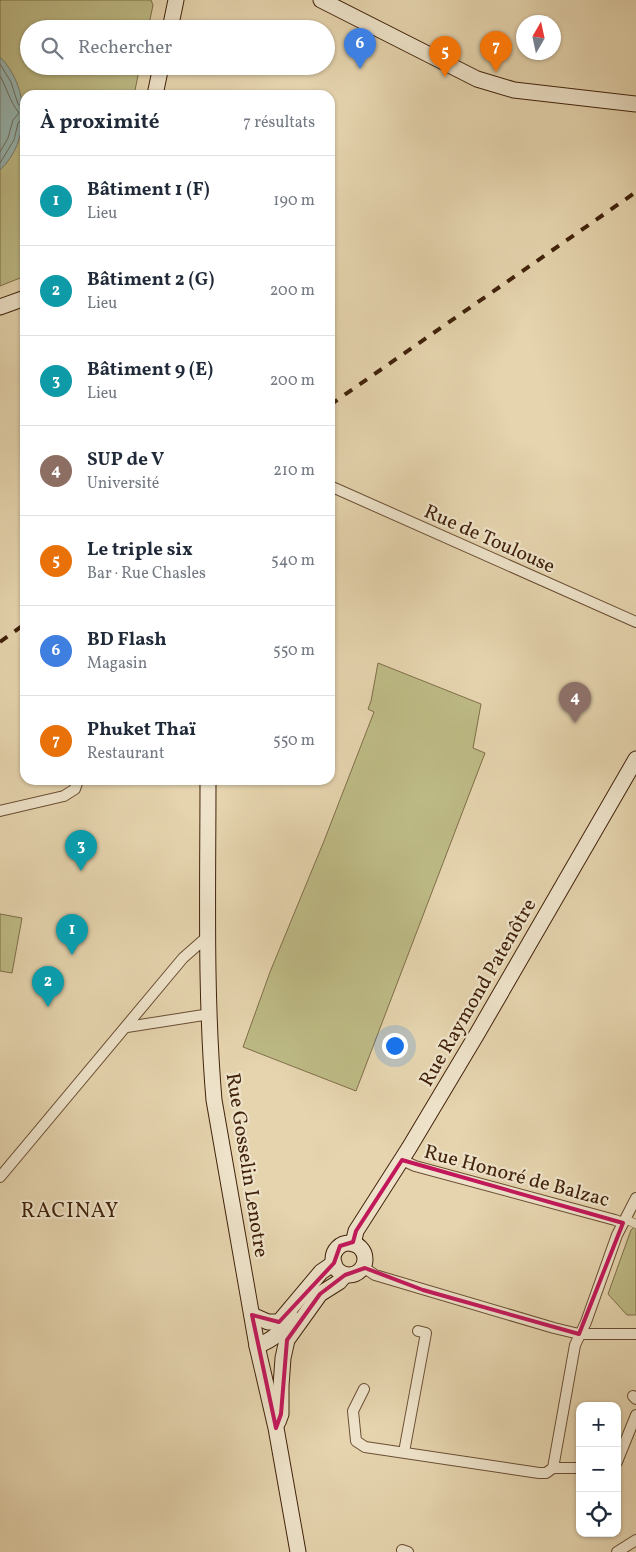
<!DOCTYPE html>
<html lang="fr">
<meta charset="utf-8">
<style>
:root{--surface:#fff;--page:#f6f6f7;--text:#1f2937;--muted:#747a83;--line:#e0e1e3;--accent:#ea580c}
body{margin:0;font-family:Vollkorn,serif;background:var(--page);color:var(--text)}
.controls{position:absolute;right:15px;bottom:15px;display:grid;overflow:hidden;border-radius:10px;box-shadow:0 1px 4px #0004}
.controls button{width:45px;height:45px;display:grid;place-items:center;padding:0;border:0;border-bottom:1px solid var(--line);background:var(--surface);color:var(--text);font:25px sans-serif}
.compass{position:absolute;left:516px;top:15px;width:45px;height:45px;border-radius:50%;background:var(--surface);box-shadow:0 1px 4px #0004;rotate:9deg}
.you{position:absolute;left:394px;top:1045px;width:18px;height:18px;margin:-12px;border:4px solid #fff;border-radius:50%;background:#1a73e8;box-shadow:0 0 0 8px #1a73e833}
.badge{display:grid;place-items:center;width:32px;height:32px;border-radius:50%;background:var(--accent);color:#fff;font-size:16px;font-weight:700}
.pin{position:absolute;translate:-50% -41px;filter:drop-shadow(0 1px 2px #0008)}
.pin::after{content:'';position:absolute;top:26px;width:18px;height:15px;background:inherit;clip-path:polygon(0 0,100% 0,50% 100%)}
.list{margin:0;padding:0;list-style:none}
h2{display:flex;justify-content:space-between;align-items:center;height:65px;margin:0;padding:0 20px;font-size:21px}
h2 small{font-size:16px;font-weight:400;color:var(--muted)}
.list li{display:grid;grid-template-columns:32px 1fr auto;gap:15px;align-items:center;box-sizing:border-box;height:90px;padding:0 20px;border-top:1px solid var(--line)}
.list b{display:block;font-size:19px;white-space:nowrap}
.list p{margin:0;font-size:16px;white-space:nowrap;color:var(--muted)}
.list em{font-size:16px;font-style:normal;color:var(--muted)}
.icon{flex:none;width:28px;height:28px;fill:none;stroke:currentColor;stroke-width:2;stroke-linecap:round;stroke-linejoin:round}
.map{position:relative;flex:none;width:636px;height:1552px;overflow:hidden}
.search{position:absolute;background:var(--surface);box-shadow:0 1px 4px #0004;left:20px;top:20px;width:315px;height:55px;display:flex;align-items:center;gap:12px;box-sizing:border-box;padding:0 18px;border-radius:28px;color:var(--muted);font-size:19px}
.panel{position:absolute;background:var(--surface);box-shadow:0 1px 4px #0004;left:20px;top:90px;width:315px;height:695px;border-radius:15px}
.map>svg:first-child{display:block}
</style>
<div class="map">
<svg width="636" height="1552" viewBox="0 0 636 1552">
<rect width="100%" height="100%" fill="#e5d4ae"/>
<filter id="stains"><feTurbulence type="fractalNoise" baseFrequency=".004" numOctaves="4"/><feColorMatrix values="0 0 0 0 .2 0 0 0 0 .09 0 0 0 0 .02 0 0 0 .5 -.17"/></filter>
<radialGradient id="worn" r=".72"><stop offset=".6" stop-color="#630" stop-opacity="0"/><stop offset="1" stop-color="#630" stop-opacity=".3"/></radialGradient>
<g fill="#bdba85" stroke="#7f6e48">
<polygon points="0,0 151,0 153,5 148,29 29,29 29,66 140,66 134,95 25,95 25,276 0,286"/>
<polygon points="378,663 481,704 473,748 485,753 356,1091 243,1047 270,972 324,841 374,712 368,709 371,701"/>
<polygon points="0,914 22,918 12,973 0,971"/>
<polygon points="636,1226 636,1315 627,1315 608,1294 631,1230"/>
</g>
<path fill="#97b7b2" stroke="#757b6f" d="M0 57C30 87 31 141 0 170Z"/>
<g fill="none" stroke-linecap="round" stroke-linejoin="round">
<g stroke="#6c6c5e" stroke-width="1">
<polyline points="0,64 11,82 18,104 21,106 25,106"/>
<path d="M0 76C7 88 10 102 19 113L13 120 8 138 0 152"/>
<polyline points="0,163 14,140 18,123 21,120 25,120"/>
</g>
<defs>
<polyline id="pedestrian" points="625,1219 636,1224"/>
<g id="minor">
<polyline points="330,486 636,622"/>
<polyline points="0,811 64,796 75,789 78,780"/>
<polyline points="127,1027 210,1014"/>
<polyline points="402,1160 415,1166 615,1220 623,1223"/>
<polyline points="0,1177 183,958 208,936"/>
<polyline points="363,1267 375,1275 554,1328 579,1334 636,1334"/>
<polyline points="364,1389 353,1411 356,1441 365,1447 539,1473 546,1473 553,1468 575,1345 586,1322 617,1235 636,1198"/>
<polyline points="633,1396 636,1399"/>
<polyline points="404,1452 426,1333 418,1331"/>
<polyline points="617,1462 636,1415"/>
<polyline points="553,1468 580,1468"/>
<polyline points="402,1550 408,1552"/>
<polyline points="617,1552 636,1540"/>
</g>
<g id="secondary">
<polyline points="321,0 477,79 514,90 636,104"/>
<polyline points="170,29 176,0"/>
<polyline points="155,95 161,66"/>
<polyline points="0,307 25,298"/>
<path d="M208 780C208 886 205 994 214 1100L257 1346 276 1428 298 1552"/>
<circle cx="349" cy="1259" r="16"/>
<polyline points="353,1244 356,1231 409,1148 477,1034 636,759"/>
<polyline points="252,1315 268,1322 279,1322 321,1272 334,1263"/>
<path d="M257 1346C277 1338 279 1333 290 1316"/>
<polyline points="278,1422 281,1414 281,1386 283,1358 287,1340 320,1294 339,1282 345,1275"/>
</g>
</defs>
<use href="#pedestrian" stroke="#6a4e33" stroke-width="9"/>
<use href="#minor" stroke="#6a4e33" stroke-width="12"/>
<use href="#secondary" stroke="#41220a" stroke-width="17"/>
<use href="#pedestrian" stroke="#eee3ca" stroke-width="8"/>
<use href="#minor" stroke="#eee3ca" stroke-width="10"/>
<use href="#secondary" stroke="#eee3ca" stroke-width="15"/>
<g stroke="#41220a" stroke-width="4" stroke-dasharray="9 9" stroke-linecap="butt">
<polyline points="330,405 636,192"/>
<polyline points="0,642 25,624"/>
</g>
</g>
<path fill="none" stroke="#c2185b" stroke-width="4" stroke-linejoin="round" d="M402 1160 623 1223 579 1334 423 1290 365 1268 345 1275 320 1294 287 1340 281 1414 276 1428 252 1315 279 1322 334 1263 340 1246 353 1242 356 1231Z"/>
<g text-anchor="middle" stroke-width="4.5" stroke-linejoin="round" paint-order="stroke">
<g font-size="20" fill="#41220a" stroke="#eee3ca">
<text transform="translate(490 538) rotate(24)" y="7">Rue de Toulouse</text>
<text transform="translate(477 992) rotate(-60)" y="7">Rue Raymond Patenôtre</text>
<text transform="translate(248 1165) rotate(81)" y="7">Rue Gosselin Lenotre</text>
<text transform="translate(517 1175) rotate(15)" y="7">Rue Honoré de Balzac</text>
</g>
<g font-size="21" letter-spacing="1" fill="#41220a" stroke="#eee3ca">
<text x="70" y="1217">RACINAY</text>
</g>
</g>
<rect width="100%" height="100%" filter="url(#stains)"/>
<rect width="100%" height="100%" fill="url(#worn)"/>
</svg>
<div class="controls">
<button>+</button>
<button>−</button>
<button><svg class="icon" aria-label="locate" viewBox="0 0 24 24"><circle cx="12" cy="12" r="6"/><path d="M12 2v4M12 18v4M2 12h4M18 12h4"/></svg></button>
</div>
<svg class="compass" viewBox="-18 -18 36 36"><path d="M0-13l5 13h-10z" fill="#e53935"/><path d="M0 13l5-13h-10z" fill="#747a83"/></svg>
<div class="you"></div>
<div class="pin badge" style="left:72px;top:955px;background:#0f9aa8">1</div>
<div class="pin badge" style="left:48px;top:1007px;background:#0f9aa8">2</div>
<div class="pin badge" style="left:81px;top:871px;background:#0f9aa8">3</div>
<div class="pin badge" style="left:575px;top:723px;background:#8d6e63">4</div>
<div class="pin badge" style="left:445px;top:77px;background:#e8710a">5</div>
<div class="pin badge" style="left:360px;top:69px;background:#3f7fe0">6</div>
<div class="pin badge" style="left:496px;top:72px;background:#e8710a">7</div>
<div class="search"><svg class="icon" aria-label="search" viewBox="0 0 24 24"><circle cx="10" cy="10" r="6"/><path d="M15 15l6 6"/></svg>Rechercher</div>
<section class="panel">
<h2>À proximité<small>7 résultats</small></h2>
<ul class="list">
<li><span class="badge" style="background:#0f9aa8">1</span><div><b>Bâtiment 1 (F)</b><p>Lieu</p></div><em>190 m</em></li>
<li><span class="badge" style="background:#0f9aa8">2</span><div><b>Bâtiment 2 (G)</b><p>Lieu</p></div><em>200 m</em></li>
<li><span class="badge" style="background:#0f9aa8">3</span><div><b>Bâtiment 9 (E)</b><p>Lieu</p></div><em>200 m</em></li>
<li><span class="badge" style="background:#8d6e63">4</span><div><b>SUP de V</b><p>Université</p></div><em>210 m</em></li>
<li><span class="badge" style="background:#e8710a">5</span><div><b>Le triple six</b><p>Bar · Rue Chasles</p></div><em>540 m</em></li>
<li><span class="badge" style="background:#3f7fe0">6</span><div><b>BD Flash</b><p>Magasin</p></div><em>550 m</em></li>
<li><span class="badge" style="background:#e8710a">7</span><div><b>Phuket Thaï</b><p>Restaurant</p></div><em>550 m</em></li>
</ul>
</section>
</div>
